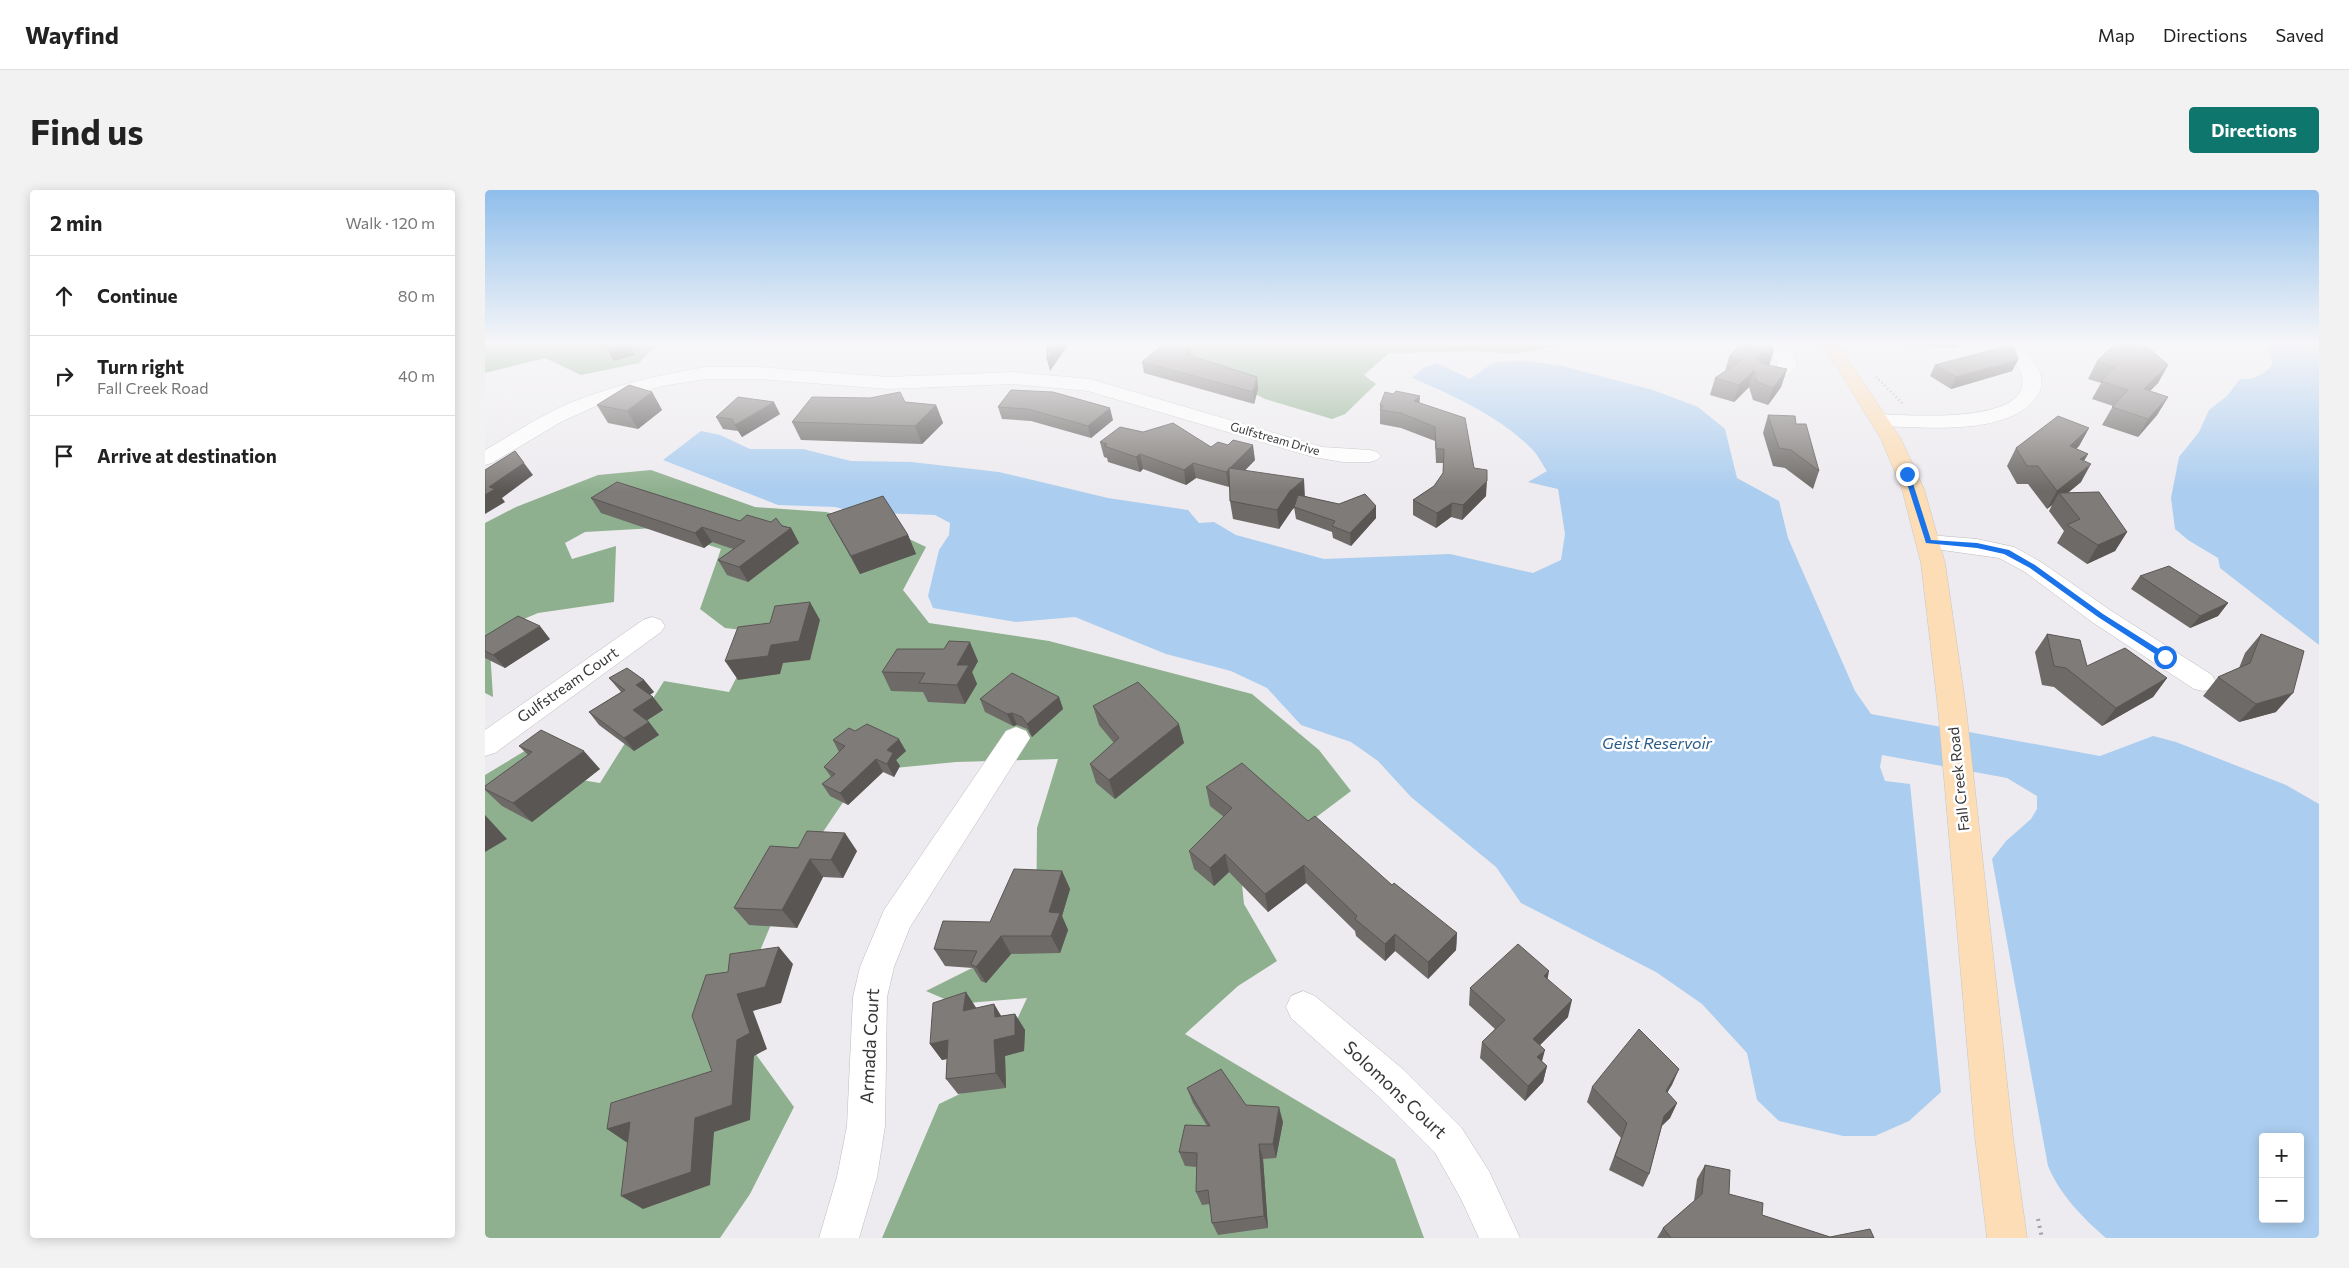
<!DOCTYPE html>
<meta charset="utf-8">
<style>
:root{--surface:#fff;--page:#f2f2f2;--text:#222;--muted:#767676;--line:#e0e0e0;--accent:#0f766e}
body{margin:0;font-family:Commissioner,sans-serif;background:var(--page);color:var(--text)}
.controls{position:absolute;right:15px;bottom:15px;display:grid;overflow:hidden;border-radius:5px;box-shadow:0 2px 12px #0003}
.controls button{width:45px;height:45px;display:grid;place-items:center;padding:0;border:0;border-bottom:1px solid var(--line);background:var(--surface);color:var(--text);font:25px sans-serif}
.stop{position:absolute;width:15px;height:15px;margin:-11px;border:4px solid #1a73e8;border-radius:50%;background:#fff}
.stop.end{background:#1a73e8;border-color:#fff;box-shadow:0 1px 5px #0008}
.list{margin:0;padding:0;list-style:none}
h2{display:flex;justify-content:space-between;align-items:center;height:65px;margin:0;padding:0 20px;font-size:21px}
h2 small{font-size:16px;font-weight:400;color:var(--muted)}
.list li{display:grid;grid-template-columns:32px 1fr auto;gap:15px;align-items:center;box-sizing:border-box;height:80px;padding:0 20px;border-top:1px solid var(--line)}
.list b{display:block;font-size:19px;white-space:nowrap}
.list p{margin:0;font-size:16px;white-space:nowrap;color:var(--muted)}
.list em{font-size:16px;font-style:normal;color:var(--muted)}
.icon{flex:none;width:28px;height:28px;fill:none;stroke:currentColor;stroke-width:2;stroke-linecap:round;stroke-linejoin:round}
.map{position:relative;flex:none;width:1834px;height:1048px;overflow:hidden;border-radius:5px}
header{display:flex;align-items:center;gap:30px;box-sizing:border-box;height:70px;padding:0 25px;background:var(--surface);border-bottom:1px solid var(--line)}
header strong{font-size:24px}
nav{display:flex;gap:28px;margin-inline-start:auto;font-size:18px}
.intro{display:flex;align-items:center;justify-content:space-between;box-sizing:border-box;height:120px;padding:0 30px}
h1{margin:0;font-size:35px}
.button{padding:12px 22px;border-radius:5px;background:var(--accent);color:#fff;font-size:18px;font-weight:700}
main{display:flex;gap:30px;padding:0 30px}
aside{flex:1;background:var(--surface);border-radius:5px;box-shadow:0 2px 12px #0003}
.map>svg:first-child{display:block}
</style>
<header>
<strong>Wayfind</strong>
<nav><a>Map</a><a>Directions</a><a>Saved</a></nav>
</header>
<div class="intro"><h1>Find us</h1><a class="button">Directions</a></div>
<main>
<aside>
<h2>2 min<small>Walk · 120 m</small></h2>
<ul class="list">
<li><svg class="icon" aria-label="ahead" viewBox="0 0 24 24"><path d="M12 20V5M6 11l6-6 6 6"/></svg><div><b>Continue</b></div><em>80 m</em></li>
<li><svg class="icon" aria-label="right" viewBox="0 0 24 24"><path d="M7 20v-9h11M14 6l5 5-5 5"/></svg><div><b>Turn right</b><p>Fall Creek Road</p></div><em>40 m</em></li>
<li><svg class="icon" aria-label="arrive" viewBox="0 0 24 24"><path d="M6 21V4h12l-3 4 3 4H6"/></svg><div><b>Arrive at destination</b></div></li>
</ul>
</aside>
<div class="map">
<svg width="1834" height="1048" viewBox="0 0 1834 1048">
<rect width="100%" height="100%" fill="#edebef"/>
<g fill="#8fb08f">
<polygon points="0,154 172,154 154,173 96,185 60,168 0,183"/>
<polygon points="682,154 1081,154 1030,164 989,161 904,163 879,185 891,194 860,224 847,229 780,209 679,156"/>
<polygon points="166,280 270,317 341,322 395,335 441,357 418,400 444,433 564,451 767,504 834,560 866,601 756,684 759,714 792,771 753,796 700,844 910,969 939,1048 397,1048 454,914 504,890 542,808 471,814 441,801 551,746 552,638 573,569 471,572 379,581 303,694 246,830 309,917 265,1004 235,1048 0,1048 0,585 43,559 78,587 115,593 179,491 244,502 275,442 240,438 215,419 236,359 170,338 100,342 80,353 87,369 131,356 129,412 53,423 4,444 8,507 0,503 0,333 31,317 113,285"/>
</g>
<g fill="#abcdef" fill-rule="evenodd">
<path d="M1782 154H1834V455L1735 378 1733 368 1703 350 1690 339 1686 308 1694 267 1714 242 1724 220 1742 206 1755 189C1768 191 1780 184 1788 174Z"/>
<path d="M1036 170 1077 176 1168 200 1213 217 1240 239 1252 288 1294 311 1303 348 1370 501 1386 524 1615 566 1668 546 1691 552 1801 595 1834 614V1048H1621C1598 1028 1575 1005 1563 976L1507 669 1521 651 1546 629 1552 619V606L1522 588 1397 565 1395 577 1400 591 1425 594 1456 902 1424 931 1390 946H1358L1294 931 1272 910 1262 863 1217 814 1171 782 1036 713 1011 677 926 607 893 571 866 552 816 535 782 498 746 481 681 464 590 427 531 432 448 418 443 406 454 360 464 345 465 333 450 325 369 322 350 317 293 315 178 270 216 241 235 245 265 259H318L366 271 426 272 514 282 623 308 703 320 714 333 729 332 751 345 839 369 965 364 1048 383 1076 370 1080 344 1073 299 1043 292 1062 281C1057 274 1053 265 1047 259 1015 227 968 205 927 188L938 178 952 173 985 189 1008 173ZM1778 947H1815V1029H1778Z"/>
</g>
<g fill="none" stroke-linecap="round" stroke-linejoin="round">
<defs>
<g id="minor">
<path d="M1272 154C1290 154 1307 154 1312 175 1304 187 1288 194 1273 190L1270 186 1273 182 1289 178 1293 174 1292 170Z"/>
<path d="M1512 154H1532C1545 167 1566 186 1552 206 1524 247 1439 237 1395 236L1388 234 1385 230 1388 226 1395 224C1421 225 1553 236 1536 183 1532 171 1519 164 1512 154Z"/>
<path d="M221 177H274L403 187 528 182 605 189 837 257 885 260 892 262 896 266 892 270 885 272H858L828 267 603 201 528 194 403 199 274 189H221L177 196 111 216 76 232 7 273 0 275V260C32 242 63 220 98 208 138 193 179 184 221 177Z"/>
<polygon points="1444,345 1492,349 1529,357 1556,372 1625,420 1727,485 1731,492 1727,499 1718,501 1709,499 1607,432 1540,382 1514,368 1436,357 1432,352 1436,347"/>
<polygon points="167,427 176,430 180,436 176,442 10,563 0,566 0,540 158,430"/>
<polygon points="531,537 541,541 545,548 425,737 409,777 402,807 400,936 392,987 374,1048 334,1048 352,987 362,936 368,807 375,777 399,720 521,541"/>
<polygon points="818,801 830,806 919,880 976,937 1004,981 1035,1048 994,1048 976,1009 950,963 893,906 806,828 801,817 806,806"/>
</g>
<polygon id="major" points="1335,154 1353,154 1416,249 1439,299 1460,373 1481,518 1528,947 1542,1048 1502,1048 1490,947 1453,518 1436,373 1417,299 1396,249 1356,184"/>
</defs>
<use href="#minor" stroke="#bdbbbe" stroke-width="1"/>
<use href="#major" stroke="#c7c6c7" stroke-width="1"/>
<polyline stroke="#a5a3a7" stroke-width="2.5" stroke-dasharray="1 3" stroke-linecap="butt" points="1391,187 1418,214"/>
<polyline stroke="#a5a3a7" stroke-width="4" stroke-dasharray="2 5" stroke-linecap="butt" points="1553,1029 1557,1048"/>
<use href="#minor" fill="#fff" fill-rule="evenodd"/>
<use href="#major" fill="#fcddb5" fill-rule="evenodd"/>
</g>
<g fill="#6d6a67">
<polygon points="1422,154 1473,154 1472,158 1422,155"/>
<polygon points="705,160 706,166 772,187 773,199 769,214 659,183 657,172"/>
<polygon points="1244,167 1302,179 1296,197 1283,215 1268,210 1264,197 1249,212 1225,205 1230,188 1240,181"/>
<polygon points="1533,170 1527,181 1466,199 1445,186 1450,175"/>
<polygon points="1612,171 1683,175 1673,193 1665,201 1683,207 1672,225 1653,247 1617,235 1628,216 1607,209 1616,193 1603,189"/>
<polygon points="526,200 628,230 606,248 546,231 517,229 513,217"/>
<polygon points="167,202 177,220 153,239 123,233 112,215"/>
<polygon points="420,212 451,215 458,233 437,254 316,250 307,232"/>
<polygon points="934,213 989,278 1001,306 977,330 966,327 951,338 928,325 928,310 949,296 958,283 958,273 951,273 950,251 916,238 895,234 895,215"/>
<polygon points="295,224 257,247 253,241 238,239 231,227"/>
<polygon points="1283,225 1311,234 1334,281 1328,299 1300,278 1288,276 1278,243"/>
<polygon points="1604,238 1594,256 1591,259 1603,264 1599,271 1596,292 1583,303 1642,342 1630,361 1602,374 1572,353 1579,341 1564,321 1567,315 1562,319 1543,294 1532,294 1522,276 1531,258"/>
<polygon points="615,252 726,257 770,270 760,280 820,306 891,328 866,356 848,348 847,342 811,329 809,317 807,320 794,339 748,329 745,311 745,296 744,297 711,288 701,295 658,279 655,282 623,272 622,268 619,267"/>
<polygon points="106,308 255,331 286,332 306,338 314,353 263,392 242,385 233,370 248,359 227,352 219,358 116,323"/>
<polygon points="342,325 423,345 431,364 375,384 352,343"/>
<polygon points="1655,386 1743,413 1733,426 1705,438 1646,399"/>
<polygon points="1562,444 1602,476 1682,488 1668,507 1617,536 1569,497 1557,495 1550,462"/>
<polygon points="1776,444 1791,522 1754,532 1718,506 1733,487 1754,478 1760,463"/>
<polygon points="0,446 65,449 20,478 0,468"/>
<polygon points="493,471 487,482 492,494 480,514 443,512 438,502 406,501 397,482"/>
<polygon points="124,488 159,490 169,502 165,505 168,507 178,520 162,530 174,545 149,561 114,535 104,522 136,502"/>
<polygon points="574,507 578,519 547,547 542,539 532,535 528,536 500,522 495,509"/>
<polygon points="608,516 699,553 630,609 611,593 605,574 629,553 614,535"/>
<polygon points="370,541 421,561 411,570 415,576 409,587 398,582 363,615 345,606 337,594 346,587 339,577 354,562 348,550"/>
<polygon points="34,556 115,579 47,632 17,616 0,600 0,596 43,565"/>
<polygon points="721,597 823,631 907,695 972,743 971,760 943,789 910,761 900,771 871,746 870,741 821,693 783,722 744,682 729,696 709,679 704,661 739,627 725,616"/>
<polygon points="285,656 372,661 358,688 338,687 312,738 264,735 249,718"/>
<polygon points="577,681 585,699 577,726 583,740 575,763 526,764 501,793 496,791 488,778 460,776 449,759 505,732"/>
<polygon points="1062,789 1083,827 1055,855 1057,872 1062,876 1058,892 1040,911 995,868 997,852 1010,839 984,815 985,798"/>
<polygon points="509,814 516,826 530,824 540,840 539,861 520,866 521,898 473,904 461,889 462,869 457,870 445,854 491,818"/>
<polygon points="1194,879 1182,903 1192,913 1185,928 1177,936 1164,984 1158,997 1124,980 1136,948 1102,912 1107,897"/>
<polygon points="702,898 761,915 798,932 791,968 778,969 783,1038 733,1045 727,1033 725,1014 717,1015 711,1002 712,977 700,976 694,962 722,936 708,913"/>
<polygon points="1220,975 1244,1004 1277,1025 1345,1047 1389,1048 1172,1048 1178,1038 1209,1011 1212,989"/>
</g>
<g fill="#595654">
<polygon points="141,154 144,154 150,165 129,171 122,159"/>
<polygon points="573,154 584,154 565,181 562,170"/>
<polygon points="705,160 706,171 700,164"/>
<polygon points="1289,160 1284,177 1273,180 1273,170 1277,163"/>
<polygon points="1533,170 1527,181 1466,199 1471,187"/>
<polygon points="1683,175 1673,193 1649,217 1659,199"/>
<polygon points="1302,179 1296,197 1283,215 1288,198"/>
<polygon points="1269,180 1264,197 1249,212 1254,195"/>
<polygon points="772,187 773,199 769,214 768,202"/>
<polygon points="167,202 177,220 153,239 142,221"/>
<polygon points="935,206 934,220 929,211"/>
<polygon points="1683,207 1672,225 1653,247 1663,229"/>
<polygon points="289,212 295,224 257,247 250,235"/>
<polygon points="451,215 458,233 437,254 430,236"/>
<polygon points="625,218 628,230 606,248 603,236"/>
<polygon points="1604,238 1594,256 1575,274 1585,256"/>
<polygon points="768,255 770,270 744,297 741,282"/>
<polygon points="30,261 48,285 17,308 20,312 0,324 0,305 4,297"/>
<polygon points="655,264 658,279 655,282 651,267"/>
<polygon points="1603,264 1592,282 1595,269"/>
<polygon points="708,273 711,288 701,295 699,280"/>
<polygon points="1606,274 1596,292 1577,307 1574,303 1567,315 1562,319 1572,301"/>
<polygon points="819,289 820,308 807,320 794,339 792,320 805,301"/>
<polygon points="1002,291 1001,306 977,330 978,315"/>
<polygon points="967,313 966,327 951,338 952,323"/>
<polygon points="891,316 891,328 866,356 865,343"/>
<polygon points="217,337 227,352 219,358 210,343"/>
<polygon points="306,338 314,353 263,392 254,377"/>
<polygon points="1642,342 1630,361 1602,374 1613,355"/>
<polygon points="423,345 431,364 375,384 366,366"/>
<polygon points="325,412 335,430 325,470 298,473 295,484 253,490 240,471 286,455"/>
<polygon points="1743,413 1733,426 1705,438 1715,426"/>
<polygon points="55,436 65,449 20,478 8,465"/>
<polygon points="485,452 493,471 487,482 492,494 480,514 472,495 472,475"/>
<polygon points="1682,488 1668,507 1617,536 1631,518"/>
<polygon points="159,490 169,502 160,507 151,495"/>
<polygon points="1808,503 1791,522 1754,532 1771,514"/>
<polygon points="168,507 178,520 158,533 148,520"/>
<polygon points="574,507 578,519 547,547 542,534"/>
<polygon points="527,523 532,535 528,536 522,524"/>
<polygon points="164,532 174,545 149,561 139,548"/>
<polygon points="694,534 699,553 630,609 624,590"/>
<polygon points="414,549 421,561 411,570 415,576 409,587 402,574 402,560"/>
<polygon points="99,561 115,579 47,632 28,613"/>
<polygon points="391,569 398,582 363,615 355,603"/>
<polygon points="0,625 22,649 0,662"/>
<polygon points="360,643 372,661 358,688 346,670"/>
<polygon points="740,664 744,682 729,696 725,678"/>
<polygon points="325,669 338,687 312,738 297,720"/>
<polygon points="819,675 821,693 783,722 780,704"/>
<polygon points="577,681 585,699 577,726 583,740 575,763 566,746 564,722"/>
<polygon points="972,743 971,760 943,789 943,772"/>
<polygon points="910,744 910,761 900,771 900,754"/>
<polygon points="516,746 526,764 501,793 491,777"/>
<polygon points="294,757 308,774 296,813 268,821 282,859 269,866 265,930 229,942 225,995 158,1019 136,1006 210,928 247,915 252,804"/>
<polygon points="1064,781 1061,798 1059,786"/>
<polygon points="481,802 492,819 478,821"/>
<polygon points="1087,810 1083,827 1045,865 1048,849"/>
<polygon points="509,814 519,831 510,827"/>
<polygon points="530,824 540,840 539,861 520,866 521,898 511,883 509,850"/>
<polygon points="463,850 474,866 457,870 445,854"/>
<polygon points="1060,860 1056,875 1052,867"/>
<polygon points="1062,876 1058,892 1040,911 1043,896"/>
<polygon points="1194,879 1187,895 1174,916 1181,901"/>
<polygon points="1192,913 1185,928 1172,940 1179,926"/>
<polygon points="794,917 798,932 791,968 788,954"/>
<polygon points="145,932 144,954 122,939"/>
<polygon points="774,954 778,969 783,1038 779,1026"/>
</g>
<g fill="#7f7b78" stroke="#595654">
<polygon points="119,154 141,154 122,159"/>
<polygon points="562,154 573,154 562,170"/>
<polygon points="679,154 705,160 700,164 772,187 768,202 657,172"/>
<polygon points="1255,154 1265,154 1277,158 1284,154 1289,160 1277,163 1273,170 1278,174 1302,179 1288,198 1272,192 1269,180 1254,195 1230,188 1256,171 1244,167"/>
<polygon points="1630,154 1651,154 1664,158 1683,175 1659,199 1683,207 1663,229 1627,217 1643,200 1616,191 1630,177 1612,171"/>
<polygon points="1526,155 1529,157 1533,170 1471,187 1450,175"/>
<polygon points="144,195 167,202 142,221 112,215"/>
<polygon points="526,200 568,202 625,218 603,236 543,219 513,217"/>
<polygon points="911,201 935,206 929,211 980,228 989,278 1002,280 1002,291 978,315 967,313 952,323 928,310 949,296 958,283 959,259 951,259 950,237 916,223 895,220 898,216 895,215 900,202 908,204"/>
<polygon points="415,202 420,212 451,215 430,236 307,232 327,207 385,208"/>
<polygon points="253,207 289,212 250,235 247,229 231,227"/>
<polygon points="1283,225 1310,226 1311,234 1321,234 1334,281 1306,260 1294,258"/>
<polygon points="1573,226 1604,238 1585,256 1603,264 1595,269 1606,274 1572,301 1553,276 1542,276 1531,258"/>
<polygon points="688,233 726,257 733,252 743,255 748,250 768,255 745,278 744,278 744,279 741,282 708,273 699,280 655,264 651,267 619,256 622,254 615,252 635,237 658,242"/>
<polygon points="30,261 39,273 4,297 10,299 0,305 0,280"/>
<polygon points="744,278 819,289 805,301 792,320 745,311"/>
<polygon points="132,292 255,331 262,325 286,332 291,328 297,336 306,338 254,377 233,370 260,351 217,337 210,343 106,308"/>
<polygon points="1614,302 1642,342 1613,355 1582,335 1595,329 1574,303"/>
<polygon points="880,304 891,316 865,343 847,336 850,331 809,317 813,305 854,314"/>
<polygon points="398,306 423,345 366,366 342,325"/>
<polygon points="1684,376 1743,413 1715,426 1655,386"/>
<polygon points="325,412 314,451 286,455 283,466 240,471 253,437 285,433 290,416"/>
<polygon points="33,426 55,436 8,465 0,461 0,446"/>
<polygon points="1562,444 1595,450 1602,476 1640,458 1682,488 1631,518 1581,478 1569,476"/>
<polygon points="1776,444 1819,461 1808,503 1771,514 1733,487 1765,473"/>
<polygon points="464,451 485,452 472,475 484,475 472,495 434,493 440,483 397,482 412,459 459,459"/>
<polygon points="142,478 159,490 151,495 168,507 148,520 164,532 139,548 104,522 140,500 124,488"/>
<polygon points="527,483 574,507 542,534 537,527 527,523 522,524 495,509"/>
<polygon points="653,492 694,534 624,590 605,574 634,548 608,516"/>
<polygon points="382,534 414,549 402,560 408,563 402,574 391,569 355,603 337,594 350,584 339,577 360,556 348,550 364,538 370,541"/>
<polygon points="56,540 99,561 28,613 0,599 0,596 47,562 34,556"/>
<polygon points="757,573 823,631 830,626 907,695 909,693 972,743 943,772 910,744 900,754 870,729 872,726 819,675 780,704 740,664 725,678 704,661 747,618 721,597"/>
<polygon points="322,641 360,643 346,670 325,669 297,720 249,718 285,656 313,658"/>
<polygon points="529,679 577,681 564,722 575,723 566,746 516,746 491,777 486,774 492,761 449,759 458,731 505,732"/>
<polygon points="1033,754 1064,781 1059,786 1087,810 1048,849 1060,860 1052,867 1062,876 1043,896 997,852 1020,830 985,798"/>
<polygon points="294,757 280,797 252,804 265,843 252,850 247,915 210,928 206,982 136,1006 145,932 122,939 126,913 227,881 207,826 221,785 243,782 245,764"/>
<polygon points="481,802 478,821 509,814 510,827 530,824 530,845 509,850 511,883 461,889 463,850 445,854 448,813"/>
<polygon points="1154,839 1194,879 1181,901 1192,913 1179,926 1164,984 1130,966 1142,933 1107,897"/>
<polygon points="736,879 761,915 794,917 788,954 774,954 779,1026 727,1033 723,1000 711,1002 712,963 694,962 700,935 725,936 702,898"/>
<polygon points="1220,975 1245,980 1244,1004 1278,1013 1277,1025 1345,1047 1385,1039 1389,1048 1186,1048 1178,1038 1217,1004"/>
</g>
<linearGradient id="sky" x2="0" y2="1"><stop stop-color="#8fbeeb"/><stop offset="0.51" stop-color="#f7f6f8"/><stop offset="1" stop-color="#f7f6f8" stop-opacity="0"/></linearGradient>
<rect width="1834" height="301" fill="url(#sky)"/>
<polygon fill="#1a73e8" points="1422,282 1425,284 1446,350 1492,353 1524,360 1550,375 1618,424 1683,465 1683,469 1678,469 1613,427 1545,378 1519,364 1492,358 1441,353 1419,284"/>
<g text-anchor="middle" stroke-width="5" stroke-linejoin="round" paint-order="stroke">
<g font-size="12" fill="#363537" stroke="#fff">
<text transform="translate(790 249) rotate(16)" y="4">Gulfstream Drive</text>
</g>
<g font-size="15" fill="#363537" stroke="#fff">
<text transform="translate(83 495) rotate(-35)" y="5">Gulfstream Court</text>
<text transform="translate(1474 589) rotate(-96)" y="5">Fall Creek Road</text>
</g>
<g font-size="16" font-style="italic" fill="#2a5b88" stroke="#fff">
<text x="1172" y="559">Geist Reservoir</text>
</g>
<g font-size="18" fill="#363537" stroke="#fff">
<text transform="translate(385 856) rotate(-87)" y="6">Armada Court</text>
<text transform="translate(910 900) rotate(43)" y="6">Solomons Court</text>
</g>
</g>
</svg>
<div class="controls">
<button>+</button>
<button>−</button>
</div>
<div class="stop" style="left:1680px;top:467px"></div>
<div class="stop end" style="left:1422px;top:284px"></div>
</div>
</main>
